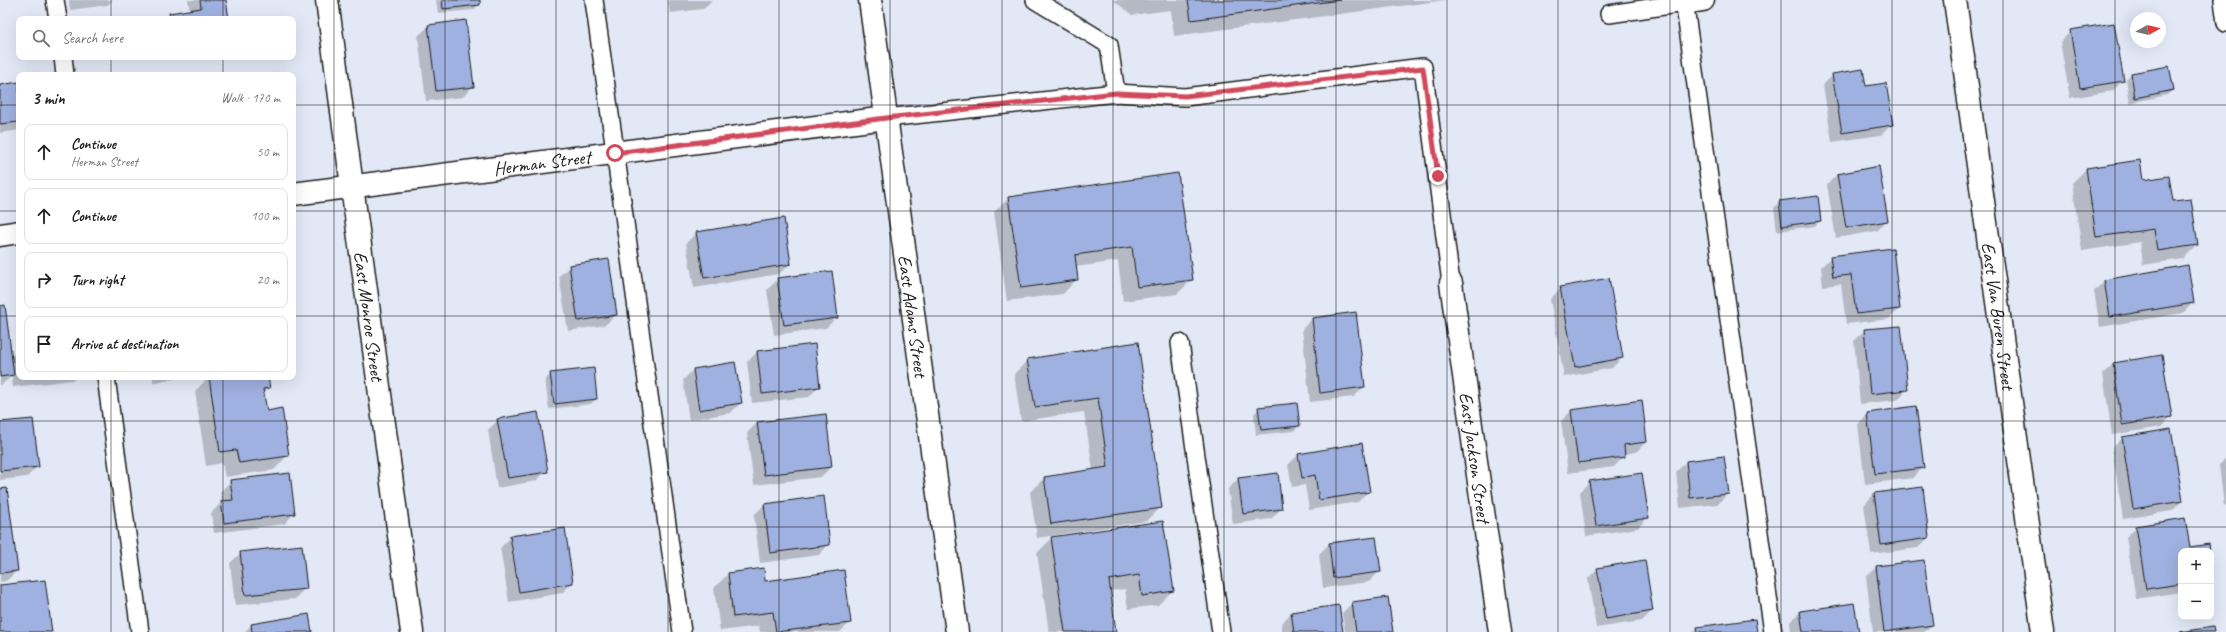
<!DOCTYPE html>
<meta charset="utf-8">
<style>
:root{--surface:#fff;--page:#f2f2f2;--text:#202124;--muted:#757577;--line:#e0e0e0}
body{margin:0;font-family:Caveat,sans-serif;background:var(--page);color:var(--text)}
.controls{position:absolute;right:12px;bottom:12px;display:grid;overflow:hidden;border-radius:8px;box-shadow:0 4px 16px #0002}
.controls button{width:36px;height:36px;display:grid;place-items:center;padding:0;border:0;border-bottom:1px solid var(--line);background:var(--surface);color:var(--text);font:20px sans-serif}
.compass{position:absolute;left:2130px;top:12px;width:36px;height:36px;border-radius:50%;background:var(--surface);box-shadow:0 4px 16px #0002;rotate:82deg}
.stop{position:absolute;width:12px;height:12px;margin:-9px;border:3px solid #d1495b;border-radius:50%;background:#fff}
.stop.end{background:#d1495b;border-color:#fff;box-shadow:0 1px 4px #0008}
.list{margin:0;padding:0;list-style:none}
h2{display:flex;justify-content:space-between;align-items:center;height:52px;margin:0;padding:0 16px;font-size:17px}
h2 small{font-size:13px;font-weight:400;color:var(--muted)}
.list li{display:grid;grid-template-columns:26px 1fr auto;gap:12px;align-items:center;box-sizing:border-box;height:56px;margin:0 8px 8px;padding:0 8px;border:1px solid var(--line);border-radius:8px}
.list b{display:block;font-size:15px;white-space:nowrap}
.list p{margin:0;font-size:13px;white-space:nowrap;color:var(--muted)}
.list em{font-size:13px;font-style:normal;color:var(--muted)}
.icon{flex:none;width:22px;height:22px;fill:none;stroke:currentColor;stroke-width:2;stroke-linecap:round;stroke-linejoin:round}
.map{position:relative;flex:none;width:2226px;height:632px;overflow:hidden}
.search{position:absolute;background:var(--surface);box-shadow:0 4px 16px #0002;left:16px;top:16px;width:280px;height:44px;display:flex;align-items:center;gap:10px;box-sizing:border-box;padding:0 14px;border-radius:8px;color:var(--muted);font-size:15px}
.panel{position:absolute;background:var(--surface);box-shadow:0 4px 16px #0002;left:16px;top:72px;width:280px;height:308px;border-radius:8px}
.map>svg:first-child{display:block}
</style>
<div class="map">
<svg width="2226" height="632" viewBox="0 0 2226 632">
<rect width="100%" height="100%" fill="#e2e8f6"/>
<filter id="ink" filterUnits="userSpaceOnUse"><feTurbulence type="fractalNoise" baseFrequency=".025" numOctaves="2"/><feDisplacementMap in="SourceGraphic" scale="8" xChannelSelector="R" yChannelSelector="G"/><feConvolveMatrix kernelMatrix="1 2 1 2 8 2 1 2 1" color-interpolation-filters="sRGB"/></filter>
<g filter="url(#ink)">
<g fill="#0003">
<polygon points="69,0 113,0 108,5 70,10"/>
<polygon points="188,0 225,0 228,19 165,19 170,14 190,11"/>
<polygon points="436,0 479,0 479,4 474,10 438,13"/>
<polygon points="668,0 712,0 703,9 670,13"/>
<polygon points="1113,0 1446,0 1174,36 1171,10 1132,15"/>
<polygon points="429,26 473,86 463,97 426,101 418,36"/>
<polygon points="2071,31 2123,80 2113,91 2070,98 2060,42"/>
<polygon points="2131,74 2173,90 2167,95 2130,103 2126,79"/>
<polygon points="1833,75 1892,124 1881,135 1832,142 1823,85"/>
<polygon points="19,83 19,130 0,133 0,86"/>
<polygon points="2086,169 2143,182 2172,202 2197,245 2183,259 2143,265 2140,242 2082,251 2072,183"/>
<polygon points="1837,174 1887,220 1877,231 1836,238 1827,185"/>
<polygon points="1177,175 1192,280 1177,294 1123,301 1118,261 1076,267 1077,279 1063,294 1007,301 994,212 1009,198"/>
<polygon points="1780,202 1820,221 1815,226 1777,231 1774,207"/>
<polygon points="696,233 790,264 779,274 694,288 686,243"/>
<polygon points="1831,257 1899,309 1889,319 1846,324 1841,284 1823,286 1821,267"/>
<polygon points="570,266 616,315 605,325 568,331 559,276"/>
<polygon points="2187,266 2193,303 2183,313 2100,327 2094,291 2104,281"/>
<polygon points="778,279 837,317 826,328 774,335 767,290"/>
<polygon points="1561,288 1622,358 1612,368 1564,377 1550,299"/>
<polygon points="0,307 11,357 19,349 19,377 76,377 73,380 13,387 12,376 0,386"/>
<polygon points="1355,313 1364,387 1354,397 1310,402 1302,329 1312,319"/>
<polygon points="1865,330 1907,390 1897,400 1860,404 1854,340"/>
<polygon points="1137,343 1161,507 1147,521 1037,538 1030,492 1044,478 1093,470 1084,412 1021,421 1014,374 1028,360"/>
<polygon points="757,352 819,386 809,397 752,403 747,362"/>
<polygon points="734,363 741,403 730,413 689,420 683,380 693,370"/>
<polygon points="2113,364 2171,417 2161,427 2112,435 2103,374"/>
<polygon points="551,374 596,399 591,404 549,409 545,380"/>
<polygon points="153,377 185,377 153,383"/>
<polygon points="209,377 267,377 269,388 263,394 266,412 288,455 274,470 225,477 222,463 206,466 195,391"/>
<polygon points="1259,408 1299,425 1294,431 1256,435 1254,414"/>
<polygon points="1571,411 1646,442 1636,452 1624,454 1624,456 1614,467 1568,473 1561,421"/>
<polygon points="1868,414 1923,467 1913,478 1865,484 1858,424"/>
<polygon points="498,420 547,471 536,481 497,488 488,430"/>
<polygon points="0,423 38,466 27,477 0,480"/>
<polygon points="757,423 831,467 821,477 754,485 747,433"/>
<polygon points="2123,438 2182,501 2172,511 2123,519 2112,448"/>
<polygon points="1298,455 1368,491 1358,502 1309,510 1305,485 1292,487 1288,465"/>
<polygon points="2226,459 2226,505 2224,506 2219,465"/>
<polygon points="1686,462 1728,493 1718,504 1680,508 1676,472"/>
<polygon points="1238,479 1281,509 1271,519 1233,524 1228,489"/>
<polygon points="231,481 294,514 284,524 214,533 211,513 222,502 220,492"/>
<polygon points="1590,482 1648,517 1638,528 1586,536 1580,492"/>
<polygon points="0,490 17,571 6,581 0,582"/>
<polygon points="1874,494 1928,538 1918,548 1871,554 1864,505"/>
<polygon points="823,497 829,544 819,555 760,563 754,515 764,505"/>
<polygon points="1162,522 1172,591 1158,605 1128,609 1125,589 1109,591 1115,632 1049,632 1037,553 1052,538"/>
<polygon points="2136,527 2189,548 2209,551 2181,551 2181,592 2136,599 2126,537"/>
<polygon points="511,537 572,583 562,593 509,602 500,548"/>
<polygon points="1329,544 1380,571 1369,582 1323,588 1319,554"/>
<polygon points="241,553 305,588 295,599 235,605 230,563"/>
<polygon points="2211,564 2213,578 2211,581"/>
<polygon points="1876,567 1932,625 1924,632 1873,632 1866,577"/>
<polygon points="1598,569 1652,611 1642,621 1596,628 1588,579"/>
<polygon points="728,574 765,582 850,623 840,632 760,632 759,626 720,631 714,588"/>
<polygon points="1388,598 1392,632 1345,632 1342,613 1352,603"/>
<polygon points="1853,604 1858,632 1791,632 1790,622 1800,612"/>
<polygon points="1291,613 1342,632 1282,632 1281,624"/>
<polygon points="252,625 311,632 244,632"/>
<polygon points="1698,628 1756,632 1693,632"/>
</g>
<g fill="#9fb1e0" stroke="#1c1c1c">
<polygon points="200,0 226,0 229,19 170,19 169,13 201,8"/>
<polygon points="442,0 480,0 480,5 443,9"/>
<polygon points="1188,0 1340,0 1191,20"/>
<polygon points="466,20 474,87 436,91 428,25"/>
<polygon points="2114,23 2124,81 2080,88 2070,30"/>
<polygon points="2169,66 2174,90 2135,98 2131,73"/>
<polygon points="1863,69 1866,86 1886,83 1893,125 1842,133 1832,74"/>
<polygon points="19,82 19,122 0,124 0,85"/>
<polygon points="2140,160 2143,180 2169,176 2173,201 2191,199 2198,245 2157,251 2154,229 2096,237 2086,168"/>
<polygon points="1879,166 1888,221 1846,228 1837,174"/>
<polygon points="1178,173 1193,280 1137,287 1132,247 1075,255 1078,280 1021,288 1008,197"/>
<polygon points="1818,196 1821,221 1782,226 1779,201"/>
<polygon points="784,218 791,264 704,278 696,232"/>
<polygon points="1893,248 1900,309 1856,314 1851,275 1833,277 1830,256"/>
<polygon points="609,259 617,315 578,321 569,265"/>
<polygon points="2188,265 2194,303 2110,317 2104,280"/>
<polygon points="832,271 838,318 784,325 777,278"/>
<polygon points="1609,278 1623,358 1575,367 1560,287"/>
<polygon points="5,305 14,375 0,377 0,306"/>
<polygon points="1356,312 1365,387 1320,393 1312,318"/>
<polygon points="1901,326 1908,390 1870,394 1864,329"/>
<polygon points="1138,342 1162,508 1051,524 1044,477 1108,467 1098,398 1035,407 1027,359"/>
<polygon points="815,344 820,387 762,394 757,351"/>
<polygon points="2162,355 2172,417 2122,425 2113,363"/>
<polygon points="735,362 742,403 699,410 693,369"/>
<polygon points="594,368 597,399 554,404 550,373"/>
<polygon points="209,377 268,377 270,388 263,389 267,411 282,408 289,456 239,463 236,450 220,452"/>
<polygon points="1642,400 1647,442 1624,445 1625,457 1578,463 1571,410"/>
<polygon points="1297,403 1300,426 1261,430 1258,407"/>
<polygon points="1916,406 1924,468 1875,474 1867,413"/>
<polygon points="538,412 548,472 508,478 497,419"/>
<polygon points="826,414 832,467 764,475 757,422"/>
<polygon points="33,419 39,467 0,471 0,422"/>
<polygon points="2171,429 2183,501 2133,509 2122,437"/>
<polygon points="1362,443 1370,492 1319,500 1315,475 1302,478 1298,454"/>
<polygon points="1724,456 1729,494 1690,498 1686,461"/>
<polygon points="290,473 295,514 224,523 221,501 233,500 230,480"/>
<polygon points="1278,473 1282,509 1243,514 1238,478"/>
<polygon points="1642,473 1649,518 1596,526 1589,481"/>
<polygon points="1923,487 1929,538 1881,545 1874,493"/>
<polygon points="7,488 18,571 0,573 0,489"/>
<polygon points="824,496 830,545 770,553 764,504"/>
<polygon points="2185,518 2190,547 2209,544 2210,551 2181,551 2181,584 2146,589 2136,526"/>
<polygon points="1163,521 1174,591 1142,596 1139,575 1109,580 1116,632 1065,632 1051,537"/>
<polygon points="565,528 573,583 519,592 510,536"/>
<polygon points="1376,537 1381,572 1333,578 1329,543"/>
<polygon points="302,545 307,589 245,595 240,552"/>
<polygon points="1645,560 1653,611 1606,619 1597,568"/>
<polygon points="1924,560 1933,625 1884,632 1876,566"/>
<polygon points="764,568 765,581 844,570 851,623 776,632 773,612 733,617 728,573"/>
<polygon points="45,580 52,632 0,632 0,585"/>
<polygon points="1388,597 1393,632 1356,632 1352,602"/>
<polygon points="1854,603 1859,632 1803,632 1800,611"/>
<polygon points="1339,605 1343,632 1294,632 1291,612"/>
<polygon points="309,614 312,632 252,632 251,624"/>
<polygon points="1755,619 1757,632 1698,632 1697,627"/>
<polygon points="2213,627 2214,632 2180,632"/>
</g>
<g fill="none" stroke-linecap="round" stroke-linejoin="round">
<defs>
<g id="lane">
<polyline points="55,0 58,19"/>
<polyline points="594,0 682,632"/>
<polyline points="1035,0 1109,45 1116,93"/>
<polyline points="1684,0 1773,632"/>
<polyline points="2223,0 2226,23"/>
<polyline points="1609,14 1684,3"/>
<polyline points="63,57 65,75"/>
<polyline points="886,118 1116,93 1185,97 1423,67 1451,283"/>
<polyline points="1180,343 1221,632"/>
<polyline points="106,377 140,632"/>
</g>
<g id="street">
<path id="s1" d="M327 0 412 632"/>
<path id="s2" d="M870 0 957 632"/>
<path id="s3" d="M1955 0 2043 632"/>
<polyline points="1684,3 1703,0"/>
<path id="s4" d="M293 194 886 118"/>
<polyline points="0,235 19,232"/>
<path id="s5" d="M1451 283 1500 632"/>
</g>
</defs>
<use href="#lane" stroke="#1c1c1c" stroke-width="20"/>
<use href="#street" stroke="#1c1c1c" stroke-width="25"/>
<use href="#lane" stroke="#fff" stroke-width="17"/>
<use href="#street" stroke="#fff" stroke-width="22"/>
</g>
</g>
<g fill="none" stroke-linecap="round" stroke-linejoin="round" filter="url(#ink)">
<polyline stroke="#d1495b" stroke-width="5" points="615,153 886,118 1116,93 1185,96 1423,68 1438,176"/>
</g>
<path fill="none" stroke="#1c1c1c" stroke-width="1" stroke-opacity="0.55" d="M111 0V19M223 0V19M334 0V632M445 0V632M556 0V632M668 0V632M779 0V632M890 0V632M1002 0V632M1113 0V632M1224 0V632M1336 0V632M1447 0V632M1558 0V632M1670 0V632M1781 0V632M1892 0V632M2003 0V632M2115 0V632M111 57V75M223 57V75M0 105H19M293 105H2226M0 211H19M293 211H2226M0 316H19M293 316H2226M111 377V632M223 377V632M0 421H2226M0 527H2226"/>
<g text-anchor="middle" stroke-width="3" stroke-linejoin="round" paint-order="stroke">
<g font-size="19" fill="#1c1c1c" stroke="#fff">
<text dy="7" stroke="none"><textPath href="#s4" startOffset="251">Herman Street</textPath></text>
<text dy="7" stroke="none"><textPath href="#s1" startOffset="319">East Monroe Street</textPath></text>
<text dy="7" stroke="none"><textPath href="#s2" startOffset="319">East Adams Street</textPath></text>
<text dy="7" stroke="none"><textPath href="#s3" startOffset="319">East Van Buren Street</textPath></text>
<text dy="7" stroke="none"><textPath href="#s5" startOffset="176">East Jackson Street</textPath></text>
</g>
</g>
</svg>
<div class="controls">
<button>+</button>
<button>−</button>
</div>
<svg class="compass" viewBox="-18 -18 36 36"><path d="M0-13l5 13h-10z" fill="#e53935"/><path d="M0 13l5-13h-10z" fill="#757577"/></svg>
<div class="stop" style="left:615px;top:153px"></div>
<div class="stop end" style="left:1438px;top:176px"></div>
<div class="search"><svg class="icon" aria-label="search" viewBox="0 0 24 24"><circle cx="10" cy="10" r="6"/><path d="M15 15l6 6"/></svg>Search here</div>
<section class="panel">
<h2>3 min<small>Walk · 170 m</small></h2>
<ul class="list">
<li><svg class="icon" aria-label="ahead" viewBox="0 0 24 24"><path d="M12 20V5M6 11l6-6 6 6"/></svg><div><b>Continue</b><p>Herman Street</p></div><em>50 m</em></li>
<li><svg class="icon" aria-label="ahead" viewBox="0 0 24 24"><path d="M12 20V5M6 11l6-6 6 6"/></svg><div><b>Continue</b></div><em>100 m</em></li>
<li><svg class="icon" aria-label="right" viewBox="0 0 24 24"><path d="M7 20v-9h11M14 6l5 5-5 5"/></svg><div><b>Turn right</b></div><em>20 m</em></li>
<li><svg class="icon" aria-label="arrive" viewBox="0 0 24 24"><path d="M6 21V4h12l-3 4 3 4H6"/></svg><div><b>Arrive at destination</b></div></li>
</ul>
</section>
</div>
